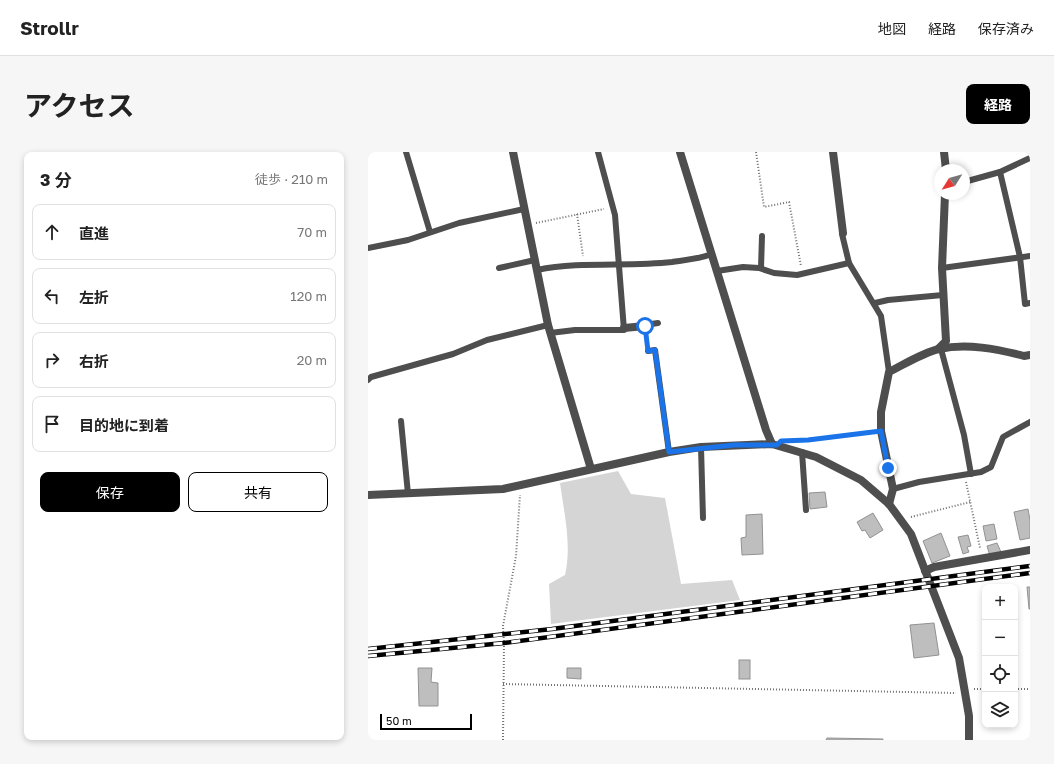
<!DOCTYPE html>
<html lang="ja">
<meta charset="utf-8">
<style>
:root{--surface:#fff;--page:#f6f6f6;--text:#222;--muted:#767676;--line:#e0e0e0;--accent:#000}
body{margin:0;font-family:"Golos Text","Noto Sans JP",sans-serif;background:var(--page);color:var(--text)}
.controls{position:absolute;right:12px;bottom:12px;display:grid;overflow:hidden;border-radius:8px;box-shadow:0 2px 6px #0003}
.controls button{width:36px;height:36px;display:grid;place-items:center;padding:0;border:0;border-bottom:1px solid var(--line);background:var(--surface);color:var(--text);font:20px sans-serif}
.compass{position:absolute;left:566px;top:12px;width:36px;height:36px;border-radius:50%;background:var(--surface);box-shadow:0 2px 6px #0003;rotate:233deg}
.scale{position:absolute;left:12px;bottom:10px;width:92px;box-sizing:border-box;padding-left:4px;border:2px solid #000;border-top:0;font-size:11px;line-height:14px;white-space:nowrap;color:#000;-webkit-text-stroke:3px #fff;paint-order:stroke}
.stop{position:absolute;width:12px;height:12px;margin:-9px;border:3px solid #1a73e8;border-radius:50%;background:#fff}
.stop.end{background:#1a73e8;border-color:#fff;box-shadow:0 1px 4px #0008}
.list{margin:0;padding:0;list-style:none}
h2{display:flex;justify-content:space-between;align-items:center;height:52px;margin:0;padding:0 16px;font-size:17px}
h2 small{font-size:13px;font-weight:400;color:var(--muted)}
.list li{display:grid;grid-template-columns:26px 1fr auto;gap:12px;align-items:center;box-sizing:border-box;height:56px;margin:0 8px 8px;padding:0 8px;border:1px solid var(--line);border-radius:8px}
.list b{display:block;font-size:15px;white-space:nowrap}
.list em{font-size:13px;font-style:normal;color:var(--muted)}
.actions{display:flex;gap:8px;padding:12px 16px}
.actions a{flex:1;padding:9px 0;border:1px solid var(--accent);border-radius:8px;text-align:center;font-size:14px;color:var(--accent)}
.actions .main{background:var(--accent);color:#fff}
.icon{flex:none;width:22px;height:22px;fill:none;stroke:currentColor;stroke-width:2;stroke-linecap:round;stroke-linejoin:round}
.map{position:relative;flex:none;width:662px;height:588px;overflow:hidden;border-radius:8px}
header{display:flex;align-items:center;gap:24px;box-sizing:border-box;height:56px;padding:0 20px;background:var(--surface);border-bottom:1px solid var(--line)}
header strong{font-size:19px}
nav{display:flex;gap:22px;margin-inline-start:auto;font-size:14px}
.intro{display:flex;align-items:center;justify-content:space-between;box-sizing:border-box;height:96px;padding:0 24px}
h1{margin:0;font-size:28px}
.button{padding:10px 18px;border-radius:8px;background:var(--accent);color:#fff;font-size:14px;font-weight:700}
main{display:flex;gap:24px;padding:0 24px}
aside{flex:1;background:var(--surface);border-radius:8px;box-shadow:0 2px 6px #0003}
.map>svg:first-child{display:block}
</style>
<header>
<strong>Strollr</strong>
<nav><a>地図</a><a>経路</a><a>保存済み</a></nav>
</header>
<div class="intro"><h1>アクセス</h1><a class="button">経路</a></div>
<main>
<aside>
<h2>3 分<small>徒歩 · 210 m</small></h2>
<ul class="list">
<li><svg class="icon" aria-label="ahead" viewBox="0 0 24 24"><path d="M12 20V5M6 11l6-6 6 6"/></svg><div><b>直進</b></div><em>70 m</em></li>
<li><svg class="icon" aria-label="left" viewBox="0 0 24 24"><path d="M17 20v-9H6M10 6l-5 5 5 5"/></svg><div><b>左折</b></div><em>120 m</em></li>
<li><svg class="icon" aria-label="right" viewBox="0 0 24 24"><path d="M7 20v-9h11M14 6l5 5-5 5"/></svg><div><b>右折</b></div><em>20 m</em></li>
<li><svg class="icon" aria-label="arrive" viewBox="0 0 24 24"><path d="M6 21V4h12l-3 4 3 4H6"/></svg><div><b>目的地に到着</b></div></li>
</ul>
<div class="actions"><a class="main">保存</a><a>共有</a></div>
</aside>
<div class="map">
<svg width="662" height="588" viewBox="0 0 662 588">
<rect width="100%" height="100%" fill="#fff"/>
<path fill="#d5d5d5" d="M250 319 263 342 297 346 313 432 364 428 372 448 183 472 181 432 197 423C204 394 196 360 192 331Z"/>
<g fill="#bebebe" stroke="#929292">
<polygon points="457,340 459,355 442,357 441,341"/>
<polygon points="660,357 662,368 662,386 652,388 646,360"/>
<polygon points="505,361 515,378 502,386 497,378 494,379 489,370"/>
<polygon points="394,362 395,402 374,403 373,386 378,385 378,363"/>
<polygon points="626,372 629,387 618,389 615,374"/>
<polygon points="573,381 582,404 564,411 555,389"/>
<polygon points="600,383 603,394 599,395 601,400 595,402 590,385"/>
<polygon points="629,391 633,400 622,404 619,394"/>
<polygon points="659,435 662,435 662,457 661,457"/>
<polygon points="566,471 571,503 546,506 542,473"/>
<rect x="371" y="508" width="11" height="19"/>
<polygon points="50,516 64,516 63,530 70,531 70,554 51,554"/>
<polygon points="199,516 213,516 213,527 199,526"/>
<polygon points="459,586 515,587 515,588 458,588"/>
</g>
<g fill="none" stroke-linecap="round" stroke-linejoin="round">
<g stroke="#707070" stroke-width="2" stroke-dasharray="1 2" stroke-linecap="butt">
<polyline points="388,0 396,55 421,50 433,114"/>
<polyline points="209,62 215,104"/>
<polyline points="168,71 236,57"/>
<polyline points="430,288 503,280"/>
<polyline points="598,330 612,396"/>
<polyline points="543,365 602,350"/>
<polyline points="135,532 588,541"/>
<polyline points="606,537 617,537"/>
<polyline points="647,537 662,537"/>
<polyline points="135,588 136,491 135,474 148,404 152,343"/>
</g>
<g stroke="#4e4e4e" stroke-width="6">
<polyline points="38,0 62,80"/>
<polyline points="632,20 652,105 657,152 662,151"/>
<polyline points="596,30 632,20 662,6"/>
<polyline points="475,81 474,82 481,111 513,164 521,220"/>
<polyline points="0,96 40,88 91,71 156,57"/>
<polyline points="131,116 167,108"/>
<polyline points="393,116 394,84"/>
<polyline points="574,116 662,104"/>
<path d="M169 118C213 109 259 115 304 110 318 108 331 107 344 102"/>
<polyline points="349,119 375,115 391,116 406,121 429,123 481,111"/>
<polyline points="507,151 520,148 575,143"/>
<polyline points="277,174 277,173 290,171"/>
<polyline points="182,181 207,178 256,178 247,63 230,0"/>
<polyline points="573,197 596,283 603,322"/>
<polyline points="280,199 287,198 301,300"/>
<polyline points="0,228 3,225 85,202 119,188 180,173"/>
<polyline points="33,269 40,342"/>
<polyline points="333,295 335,366"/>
<polyline points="434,300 438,358"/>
<polyline points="525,337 551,330 613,320 623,315 635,285 662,270"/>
</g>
<g stroke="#4e4e4e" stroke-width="8">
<polyline points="145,0 180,173 223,317"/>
<polyline points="312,0 398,278 404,292"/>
<polyline points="465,0 475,81"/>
<polyline points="576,0 578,18"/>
<polyline points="256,176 277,174"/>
<polyline points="570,197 578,189 574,116 577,42"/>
<polyline points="0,343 135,337 301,300 333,295 404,292 448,305 493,328 521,352 543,382 591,506 601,564 601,588"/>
<path d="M521 352 525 337 513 279V260L521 220C537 212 554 201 571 197 599 191 629 197 656 204L662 203"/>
<polyline points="557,419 566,415 662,398"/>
</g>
<defs>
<g id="rail">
<polyline points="0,497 184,477 662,414"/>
<polyline points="0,504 136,491 662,421"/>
</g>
</defs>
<use href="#rail" stroke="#000" stroke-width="4.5"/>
<use href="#rail" stroke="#fff" stroke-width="3" stroke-dasharray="9" stroke-linecap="butt"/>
</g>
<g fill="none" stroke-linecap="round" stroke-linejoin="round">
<polyline stroke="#1a73e8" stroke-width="5" points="277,174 280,199 287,198 301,300 366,293 409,293 413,289 440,288 513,279 520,316"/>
</g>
</svg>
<div class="controls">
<button>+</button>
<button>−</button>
<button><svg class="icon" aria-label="locate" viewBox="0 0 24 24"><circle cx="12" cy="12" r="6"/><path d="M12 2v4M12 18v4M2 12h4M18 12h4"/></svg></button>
<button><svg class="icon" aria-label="layers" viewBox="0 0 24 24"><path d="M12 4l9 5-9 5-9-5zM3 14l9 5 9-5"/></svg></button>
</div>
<svg class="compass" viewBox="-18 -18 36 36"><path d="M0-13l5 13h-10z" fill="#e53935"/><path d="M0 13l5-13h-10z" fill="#767676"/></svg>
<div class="scale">50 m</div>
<div class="stop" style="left:277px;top:174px"></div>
<div class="stop end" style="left:520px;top:316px"></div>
</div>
</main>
